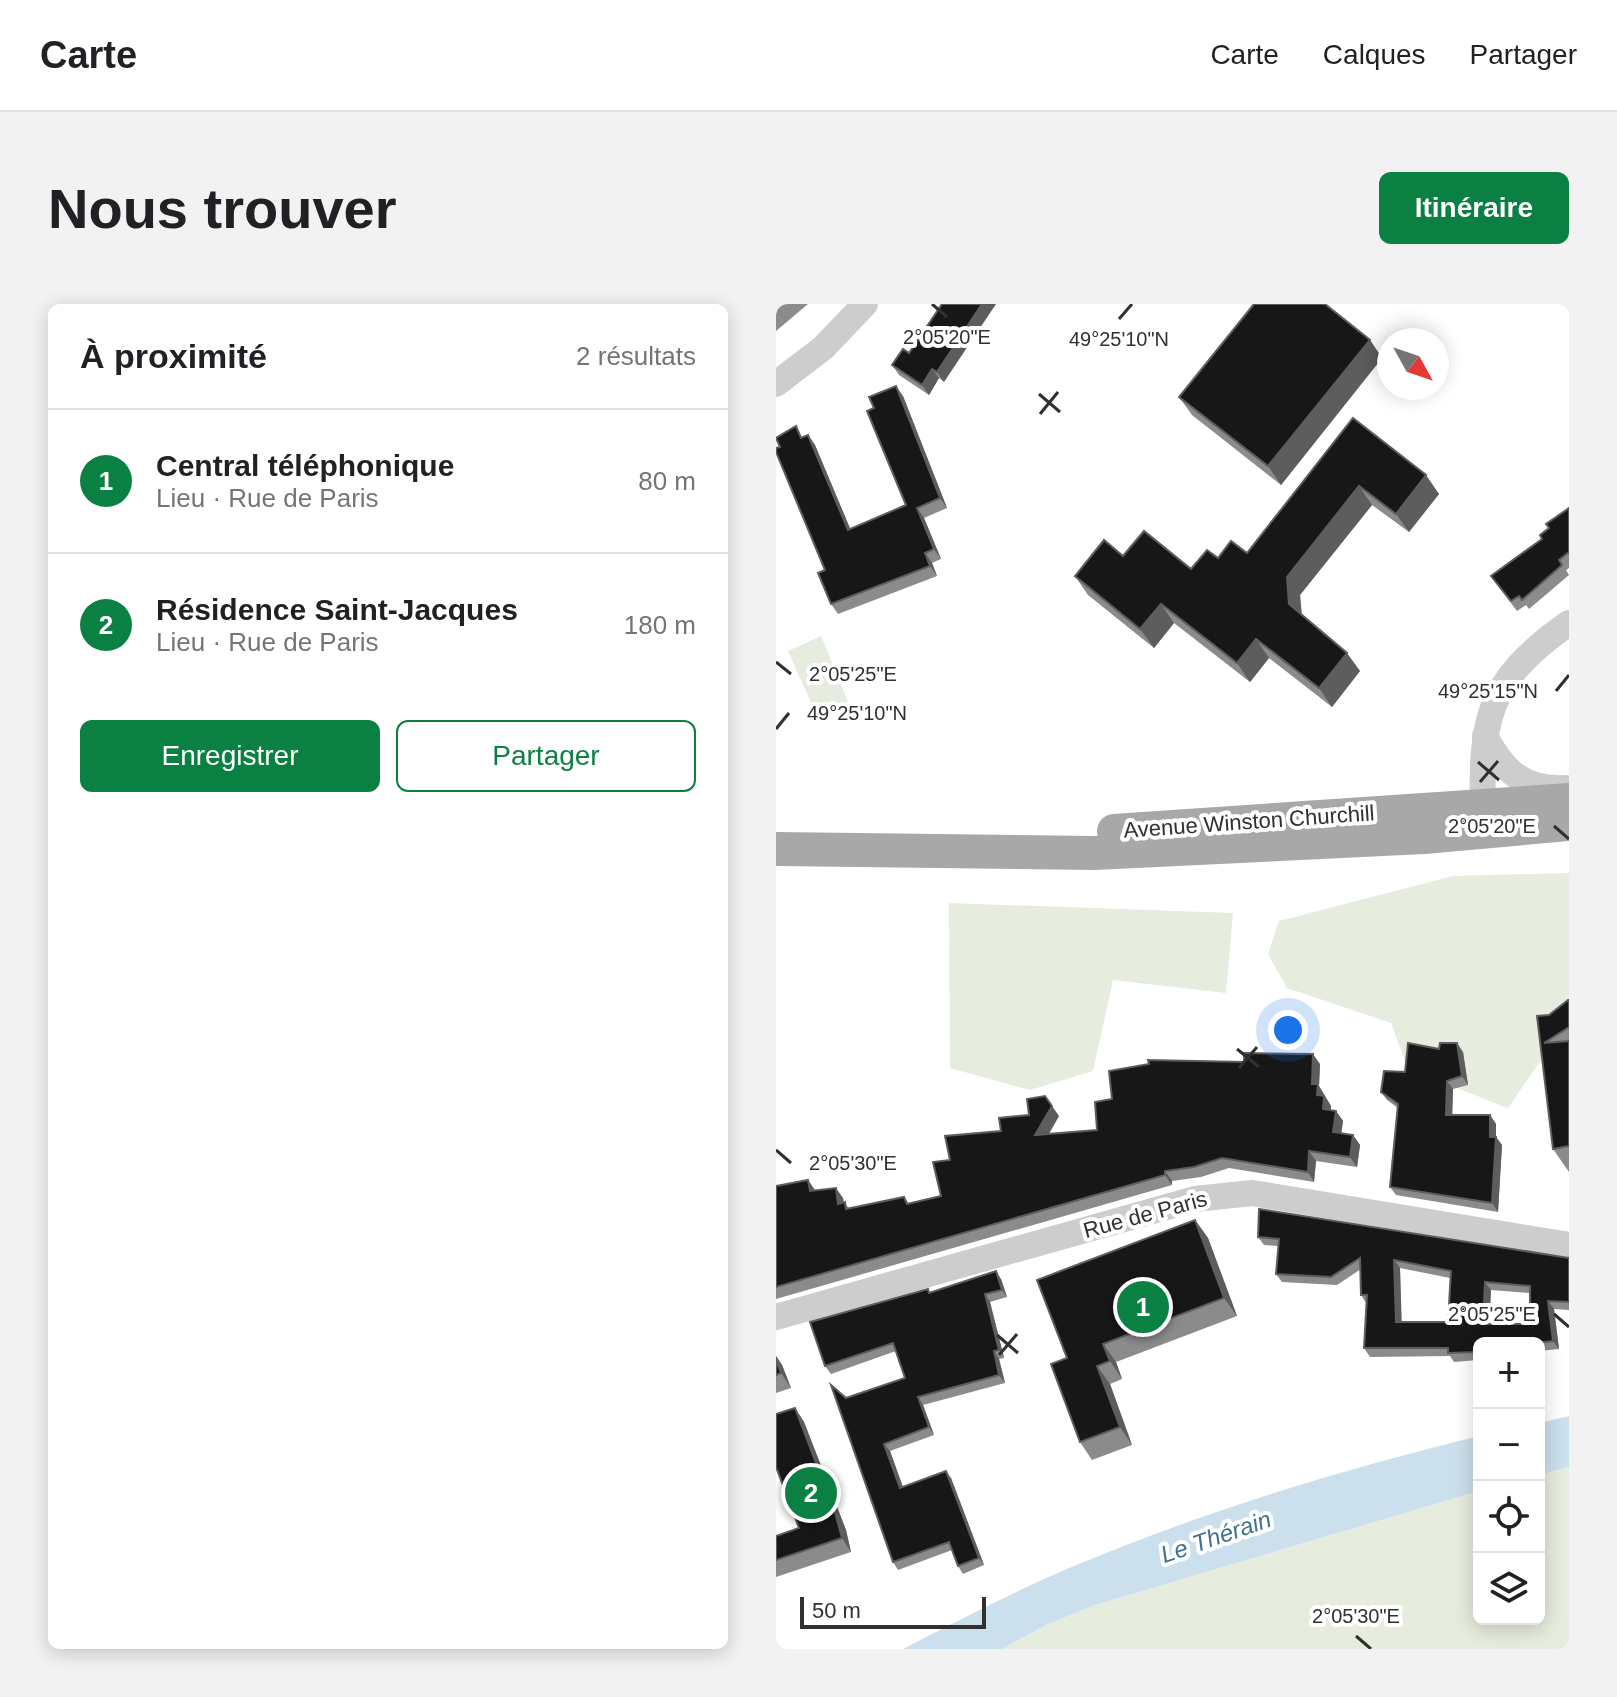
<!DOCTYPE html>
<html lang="fr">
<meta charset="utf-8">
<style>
:root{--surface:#fff;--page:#f2f2f2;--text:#202124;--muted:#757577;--line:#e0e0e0;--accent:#0b8043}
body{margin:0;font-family:Arial,sans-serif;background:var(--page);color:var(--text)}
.controls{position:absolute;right:24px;bottom:24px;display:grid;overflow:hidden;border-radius:12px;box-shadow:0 4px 20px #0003}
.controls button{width:72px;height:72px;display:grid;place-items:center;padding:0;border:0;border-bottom:2px solid var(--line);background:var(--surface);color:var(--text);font:40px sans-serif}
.compass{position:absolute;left:601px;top:24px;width:72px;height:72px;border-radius:50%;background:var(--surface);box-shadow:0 4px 20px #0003;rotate:130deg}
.scale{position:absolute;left:24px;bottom:20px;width:186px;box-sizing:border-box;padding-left:8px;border:4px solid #303030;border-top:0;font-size:22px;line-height:28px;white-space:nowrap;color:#303030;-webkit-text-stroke:6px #fff;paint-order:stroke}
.you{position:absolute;left:512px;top:726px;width:28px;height:28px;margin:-20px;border:6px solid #fff;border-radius:50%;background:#1a73e8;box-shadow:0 0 0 12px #1a73e833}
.badge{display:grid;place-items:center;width:52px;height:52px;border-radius:50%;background:var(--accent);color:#fff;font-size:26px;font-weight:700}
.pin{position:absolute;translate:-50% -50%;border:4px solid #fff;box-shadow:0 2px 8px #0006}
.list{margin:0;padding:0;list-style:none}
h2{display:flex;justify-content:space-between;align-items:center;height:104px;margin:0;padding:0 32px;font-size:34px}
h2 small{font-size:26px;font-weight:400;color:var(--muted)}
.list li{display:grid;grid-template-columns:52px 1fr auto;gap:24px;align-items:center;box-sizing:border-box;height:144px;padding:0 32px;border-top:2px solid var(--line)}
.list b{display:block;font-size:30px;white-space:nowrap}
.list p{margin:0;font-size:26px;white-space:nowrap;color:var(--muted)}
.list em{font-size:26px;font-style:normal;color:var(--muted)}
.actions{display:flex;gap:16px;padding:24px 32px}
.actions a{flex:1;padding:18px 0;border:2px solid var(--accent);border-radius:12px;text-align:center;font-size:28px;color:var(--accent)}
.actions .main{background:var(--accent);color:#fff}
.icon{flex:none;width:44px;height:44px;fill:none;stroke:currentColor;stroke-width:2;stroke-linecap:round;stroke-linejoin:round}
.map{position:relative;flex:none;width:793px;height:1345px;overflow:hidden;border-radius:12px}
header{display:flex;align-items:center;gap:48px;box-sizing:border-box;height:112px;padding:0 40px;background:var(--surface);border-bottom:2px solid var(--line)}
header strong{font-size:38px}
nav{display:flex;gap:44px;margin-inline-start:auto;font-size:28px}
.intro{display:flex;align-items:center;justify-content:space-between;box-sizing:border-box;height:192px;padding:0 48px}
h1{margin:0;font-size:56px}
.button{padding:20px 36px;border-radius:12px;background:var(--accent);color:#fff;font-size:28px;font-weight:700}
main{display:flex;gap:48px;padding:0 48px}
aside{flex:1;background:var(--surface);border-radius:12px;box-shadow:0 4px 20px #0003}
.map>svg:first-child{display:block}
</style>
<header>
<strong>Carte</strong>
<nav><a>Carte</a><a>Calques</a><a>Partager</a></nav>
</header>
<div class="intro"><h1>Nous trouver</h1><a class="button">Itinéraire</a></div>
<main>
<aside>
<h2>À proximité<small>2 résultats</small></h2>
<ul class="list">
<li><span class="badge">1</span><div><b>Central téléphonique</b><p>Lieu · Rue de Paris</p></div><em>80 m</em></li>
<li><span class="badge">2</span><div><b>Résidence Saint-Jacques</b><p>Lieu · Rue de Paris</p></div><em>180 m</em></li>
</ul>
<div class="actions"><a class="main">Enregistrer</a><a>Partager</a></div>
</aside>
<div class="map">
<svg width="793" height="1345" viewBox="0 0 793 1345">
<rect width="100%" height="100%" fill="#fff"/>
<g fill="#e6ecde">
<polygon points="45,332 73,400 42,414 12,347"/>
<polygon points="793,569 793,724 785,727 732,804 632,765 615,719 511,684 492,650 503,617 677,572"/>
<polygon points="173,599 457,609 450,689 337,676 317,767 254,786 174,764"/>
<polygon points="793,1163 793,1345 226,1345 270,1321 319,1301 703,1187 703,1315 763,1315 763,1171"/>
</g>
<g fill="#cbe0ec">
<polygon points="793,1112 793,1163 763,1171 763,1119"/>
<path d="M703 1132V1187L319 1301 270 1321 226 1345H127C181 1317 235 1289 291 1265 423 1209 564 1166 703 1132Z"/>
</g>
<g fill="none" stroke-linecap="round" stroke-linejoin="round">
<g stroke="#cdcdcd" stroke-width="26">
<polyline points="0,80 47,44 89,0"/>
<path d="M709 432C728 468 748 486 789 484"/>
<path d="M707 518C705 418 707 379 793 319"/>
<polyline points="0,1013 419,895 476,889 793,941"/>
</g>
<g stroke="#a8a8a8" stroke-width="34">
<polyline points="338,527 793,496"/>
<polyline points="0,545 318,549 648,533 793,520"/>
</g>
</g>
<g fill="#8b8b8b" fill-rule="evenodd">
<polygon points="0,0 32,0 0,27"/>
<polygon points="166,0 168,78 163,74 153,91 123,71 116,61 133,49"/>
<polygon points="594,36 606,54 505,181 416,111 403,93"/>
<polygon points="127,92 171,204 148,214 165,255 156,259 161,272 62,310 55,300 49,266 4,143 32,131 39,141 74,225 130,201"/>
<polygon points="577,114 663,190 633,228 596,201 524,291 526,310 584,367 556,403 493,354 474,378 398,319 378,344 312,291 299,272 347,252 415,265 442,254 471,249"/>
<polygon points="793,204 793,264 790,266 793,271 753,305 750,301 741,307 722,282 766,235 773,224"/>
<polygon points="793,696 793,868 777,845 761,712 773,711"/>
<polygon points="663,745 687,748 692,781 677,785 676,811 714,811 720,820 720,833 726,841 722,908 620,891 614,883 622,804 611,796 605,788 629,768"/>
<polygon points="544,760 543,782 555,802 555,806 560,807 567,817 565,829 577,831 584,841 581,863 540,857 538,878 453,864 425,873 396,877 396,881 0,995 0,882 39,887 67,894 68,899 73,904 128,893 133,900 165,892 174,856 225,827 283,812 273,830 321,826"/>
<polygon points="419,916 432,934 461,1012 340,1058 346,1075 334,1080 356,1141 316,1156 304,1138 291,1054"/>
<path d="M482 933 793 954V1006L778 1005 783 1045 763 1047V1039H703V1060L702 1056 678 1058 674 1052 594 1053 588 1044 590 999 585 991V965L561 981 506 978 500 970 503 942 488 941ZM624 964 674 974 672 1018H625ZM715 986 754 989V1020H713Z"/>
<polygon points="225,975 231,993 214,998 228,1054 223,1055 229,1079 147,1101 158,1131 114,1147 127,1183 175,1174 208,1261 187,1270 182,1262 176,1246 122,1266 117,1258 70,1094 129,1074 120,1047 55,1070 49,1062 154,988"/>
<polygon points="0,1052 6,1061 15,1084 0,1089"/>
<polygon points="19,1104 28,1118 70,1226 75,1248 0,1273 0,1232 23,1224"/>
</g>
<g fill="#5d5d5d">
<polygon points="206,0 220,0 168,78 161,68"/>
<polygon points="594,36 606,54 505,181 492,162"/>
<polygon points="156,65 163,74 153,91 146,81"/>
<polygon points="120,82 127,92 171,204 164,194"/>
<polygon points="32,131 39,141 79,236 72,226"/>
<polygon points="650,171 663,190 633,228 620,210"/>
<polygon points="583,182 596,201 524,291 526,318 513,300 511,273"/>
<polygon points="141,204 148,214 165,255 158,245"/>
<polygon points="149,249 156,259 161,272 154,262"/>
<polygon points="385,300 398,319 378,344 364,325"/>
<polygon points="480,335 493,354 474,378 461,359"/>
<polygon points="571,349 584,367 556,403 543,384"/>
<polygon points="681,739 687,748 692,781 686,772"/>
<polygon points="537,750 544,760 543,782 555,802 554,815 547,805 536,780"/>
<polygon points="671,777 677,785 676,819 670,811"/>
<polygon points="276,802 283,812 266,841 259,831"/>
<polygon points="560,807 567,817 564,838 557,828"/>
<polygon points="714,811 720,820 720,833 726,841 722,908 716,899"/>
<polygon points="577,831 584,841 581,863 574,853"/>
<polygon points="533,847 540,857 538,878 532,868"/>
<polygon points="389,867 396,877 396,881 389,871"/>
<polygon points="32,876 39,886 34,887"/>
<polygon points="60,884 67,894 69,910 62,900"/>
<polygon points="419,916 432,934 461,1012 448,994"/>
<polygon points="618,956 624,964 626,1026 620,1018"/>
<polygon points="220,967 225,975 231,993 226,986"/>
<polygon points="709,978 715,986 713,1028 707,1020"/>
<polygon points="209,990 214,998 228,1054 223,1046"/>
<polygon points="772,997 778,1005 783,1045 777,1037"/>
<polygon points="327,1040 340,1058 346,1075 334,1057"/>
<polygon points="218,1047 223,1055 229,1079 223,1071"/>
<polygon points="0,1052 6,1061 15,1084 5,1069 0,1056"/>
<polygon points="321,1062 334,1080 356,1141 344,1123"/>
<polygon points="142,1093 147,1101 158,1131 153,1123"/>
<polygon points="19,1104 28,1118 70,1226 75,1248 66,1234"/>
<polygon points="108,1140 114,1147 130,1192 124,1184"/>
<polygon points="170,1167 175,1174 208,1261 203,1254"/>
</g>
<g fill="#171717" stroke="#5d5d5d" stroke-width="2" fill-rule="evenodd">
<polygon points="166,0 206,0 161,68 156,65 146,81 116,61 127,45 133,49"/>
<polygon points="478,0 549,0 594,36 492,162 403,93"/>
<polygon points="120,82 164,194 141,204 158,245 149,249 154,262 55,300 42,269 49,266 0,148 0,144 4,143 0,134 20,122 25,134 32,131 72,226 130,201 91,107 98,104 93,93"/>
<polygon points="577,114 650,171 620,210 583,182 511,273 513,300 571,349 543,384 480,335 461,359 385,300 364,325 299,272 328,236 347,252 368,227 415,265 431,246 442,254 455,237 471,249"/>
<polygon points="793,204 793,248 783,256 786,261 746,296 743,292 735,297 715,272 766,235 764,231 773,224 770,220"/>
<polygon points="792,696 793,696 793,723 768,739 793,737 793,842 777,845 761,712 773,711"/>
<polygon points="632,739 663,745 664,739 681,739 686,772 671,777 670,811 714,811 714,833 720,833 716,899 614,883 622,800 605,788 608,767 629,768"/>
<polygon points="468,749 537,750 536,780 542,780 541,791 548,792 547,805 560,807 557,828 577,831 574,853 533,847 532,868 446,854 418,863 389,867 389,871 0,983 0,882 32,876 34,887 60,884 62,900 69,898 70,905 128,893 131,900 165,892 157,858 174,856 169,832 225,827 223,814 253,811 251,795 269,792 276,802 259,831 321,826 319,798 336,795 333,767 373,760 372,756 468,758"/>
<path d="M483 905 793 954V998L772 997 777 1037 760 1039H703V1059L701 1048 672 1049V1044H588L591 991H585L584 954 555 973 500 970 503 935 482 933ZM618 956 675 967 672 1018H620ZM709 978 754 982V1020H707Z"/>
<polygon points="419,916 448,994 327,1040 334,1057 321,1062 344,1123 304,1138 275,1060 291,1054 261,976"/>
<polygon points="220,967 226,986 209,990 223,1046 218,1047 223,1071 142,1093 153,1123 108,1140 124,1184 170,1167 203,1254 182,1262 173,1238 117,1258 55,1081 70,1094 129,1074 117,1039 49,1062 34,1018 152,985 153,989"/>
<polygon points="0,1056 5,1069 0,1071"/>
<polygon points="19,1104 60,1212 66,1234 0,1256 0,1232 23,1224 0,1163 0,1110"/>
</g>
<path fill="none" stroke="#303030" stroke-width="3" d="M156 0 171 13M343 15 356 0M263 90 284 108M264 110 282 88M0 358 15 370M780 387 793 371M0 425 13 409M702 458 723 476M704 478 722 457M778 522 793 535M461 745 483 763M463 764 481 743M0 846 15 859M778 1010 793 1023M221 1031 242 1049M223 1051 241 1030M580 1332 595 1345"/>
<g text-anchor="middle" stroke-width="8" stroke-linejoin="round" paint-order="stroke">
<g font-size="22" fill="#303030" stroke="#fff">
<text transform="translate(473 517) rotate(-4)" y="8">Avenue Winston Churchill</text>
<text transform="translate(369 910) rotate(-15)" y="8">Rue de Paris</text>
</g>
<g font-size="24" font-style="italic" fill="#3f7290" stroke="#fff">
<text transform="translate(440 1233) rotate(-19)" y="8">Le Thérain</text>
</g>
</g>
<g font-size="20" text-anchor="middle" fill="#303030" stroke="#fff" stroke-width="8" stroke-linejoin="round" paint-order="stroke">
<text x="171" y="40">2°05'20"E</text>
<text x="343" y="42">49°25'10"N</text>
<text x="77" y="377">2°05'25"E</text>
<text x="712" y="394">49°25'15"N</text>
<text x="81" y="416">49°25'10"N</text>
<text x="716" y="529">2°05'20"E</text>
<text x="77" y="866">2°05'30"E</text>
<text x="716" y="1017">2°05'25"E</text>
<text x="580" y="1319">2°05'30"E</text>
</g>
</svg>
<div class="controls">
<button>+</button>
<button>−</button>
<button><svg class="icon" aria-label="locate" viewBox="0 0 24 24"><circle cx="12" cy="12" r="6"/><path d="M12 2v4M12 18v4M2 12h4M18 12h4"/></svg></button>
<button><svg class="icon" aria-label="layers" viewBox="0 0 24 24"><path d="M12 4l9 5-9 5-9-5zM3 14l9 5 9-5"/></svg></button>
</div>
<svg class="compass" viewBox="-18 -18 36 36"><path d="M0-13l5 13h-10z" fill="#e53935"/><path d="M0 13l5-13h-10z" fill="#757577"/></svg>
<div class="scale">50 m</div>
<div class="you"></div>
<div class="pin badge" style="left:367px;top:1003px">1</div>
<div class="pin badge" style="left:35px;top:1189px">2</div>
</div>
</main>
